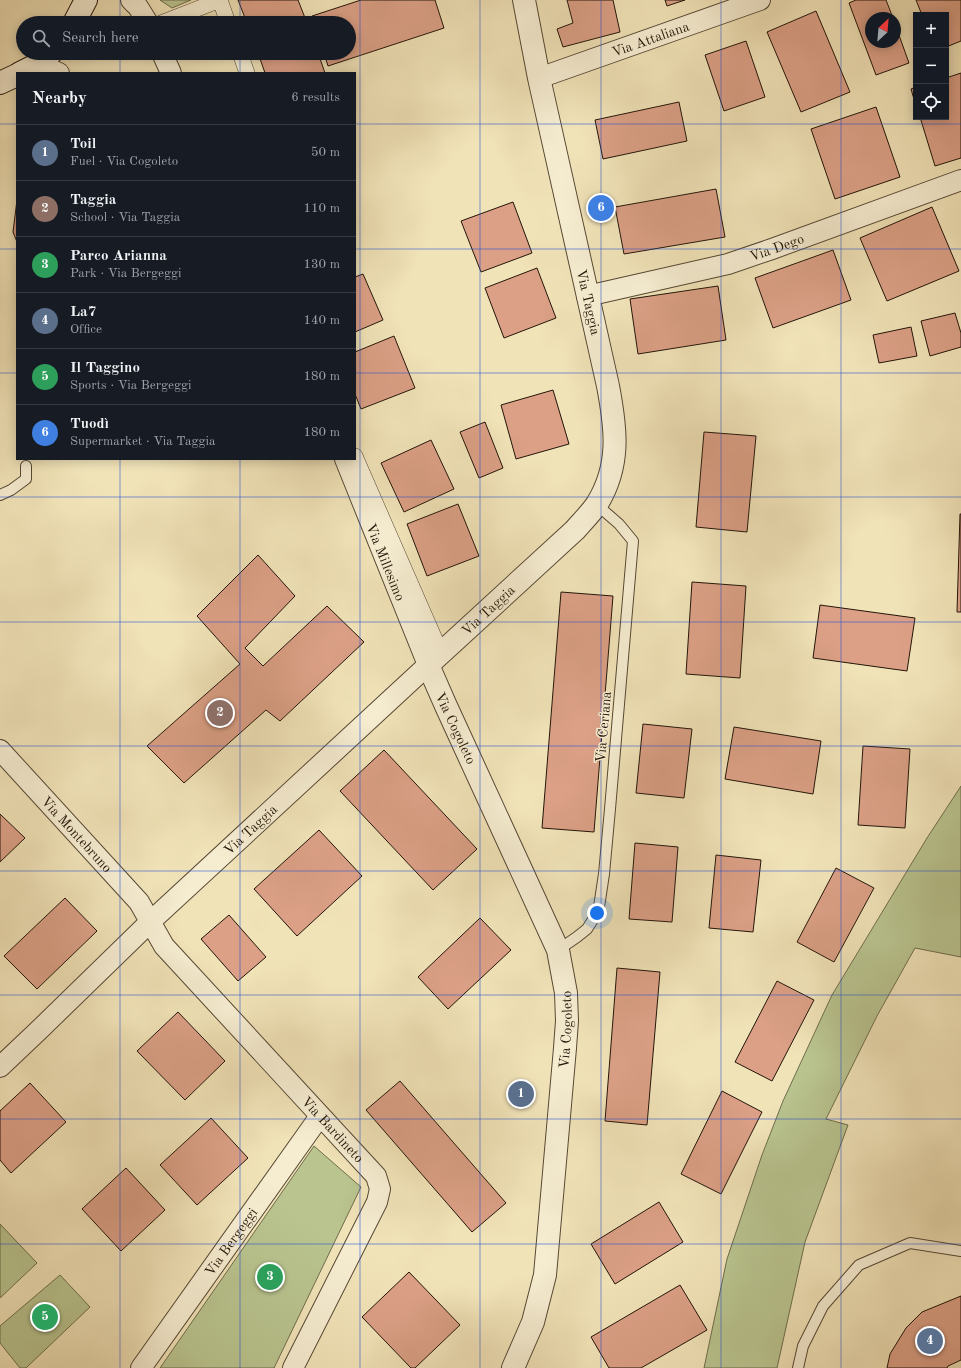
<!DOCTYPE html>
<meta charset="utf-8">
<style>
:root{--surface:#171b24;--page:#20242c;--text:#f1f3f6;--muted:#9ea1a6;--line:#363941;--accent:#ea580c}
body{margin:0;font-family:"Old Standard TT",serif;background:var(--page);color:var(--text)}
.controls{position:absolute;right:12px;top:12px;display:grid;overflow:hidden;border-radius:0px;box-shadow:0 2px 10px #0003}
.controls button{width:36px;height:36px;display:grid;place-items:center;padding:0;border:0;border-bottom:1px solid var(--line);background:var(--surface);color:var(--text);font:20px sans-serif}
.compass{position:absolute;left:865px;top:12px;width:36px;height:36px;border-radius:50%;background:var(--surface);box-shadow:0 2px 10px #0003;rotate:26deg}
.you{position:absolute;left:597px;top:913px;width:14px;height:14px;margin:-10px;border:3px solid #fff;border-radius:50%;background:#1a73e8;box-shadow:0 0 0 6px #1a73e833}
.badge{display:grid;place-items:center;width:26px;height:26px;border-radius:50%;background:var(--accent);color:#fff;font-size:13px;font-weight:700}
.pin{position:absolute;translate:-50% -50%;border:2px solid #fff;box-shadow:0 1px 4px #0006}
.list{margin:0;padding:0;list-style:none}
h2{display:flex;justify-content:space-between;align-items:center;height:52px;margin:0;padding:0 16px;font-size:17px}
h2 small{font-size:13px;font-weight:400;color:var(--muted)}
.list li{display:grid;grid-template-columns:26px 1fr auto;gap:12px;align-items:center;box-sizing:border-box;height:56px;padding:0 16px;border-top:1px solid var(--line)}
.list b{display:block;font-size:15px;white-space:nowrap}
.list p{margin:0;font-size:13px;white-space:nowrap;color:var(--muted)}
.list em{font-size:13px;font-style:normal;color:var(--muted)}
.icon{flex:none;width:22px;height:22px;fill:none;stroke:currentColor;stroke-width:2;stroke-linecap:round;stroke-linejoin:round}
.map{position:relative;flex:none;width:961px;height:1368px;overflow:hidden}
.search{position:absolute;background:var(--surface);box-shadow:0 2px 10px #0003;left:16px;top:16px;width:340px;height:44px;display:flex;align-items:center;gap:10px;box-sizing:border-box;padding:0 14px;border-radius:22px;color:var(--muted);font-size:15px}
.panel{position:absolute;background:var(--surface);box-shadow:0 2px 10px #0003;left:16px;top:72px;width:340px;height:388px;border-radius:0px}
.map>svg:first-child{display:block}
</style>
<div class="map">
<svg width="961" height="1368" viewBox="0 0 961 1368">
<rect width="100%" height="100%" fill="#f1e3b8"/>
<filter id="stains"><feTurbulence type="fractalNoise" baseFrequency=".005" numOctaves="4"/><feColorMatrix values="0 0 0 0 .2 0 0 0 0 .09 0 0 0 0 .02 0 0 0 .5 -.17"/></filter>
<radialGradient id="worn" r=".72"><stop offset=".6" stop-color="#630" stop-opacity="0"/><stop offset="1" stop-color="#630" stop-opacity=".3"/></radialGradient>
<g fill="#b9c48f" stroke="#6e6c4c">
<polygon points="160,0 191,0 172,8"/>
<polygon points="961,786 961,957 915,948 877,1016 826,1119 848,1125 805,1242 777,1368 704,1368 727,1259 762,1155 783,1101 832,995 927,838"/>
<polygon points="314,1146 361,1187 274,1368 160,1368"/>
<polygon points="0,1224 37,1263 0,1298"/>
<polygon points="60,1275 90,1307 26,1368 20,1368 0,1343 0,1326"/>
</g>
<g fill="#dba086" stroke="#231508">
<polygon points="238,0 298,0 307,23 247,23"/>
<polygon points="361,0 435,0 444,28 328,66 324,53 349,53 349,23 314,23 312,16"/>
<polygon points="567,0 613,0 620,32 563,47 557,29 573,23"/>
<polygon points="665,0 685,0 667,6"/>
<polygon points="856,0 886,0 893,18 871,18 871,42 895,42 895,24 909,63 876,75 849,3"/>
<polygon points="916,0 961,0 961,41 946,47 946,15 922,15"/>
<polygon points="816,11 850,92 801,112 767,32"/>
<polygon points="746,41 765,97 724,111 705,55"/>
<polygon points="258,53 318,53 325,73 265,73"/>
<polygon points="961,73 961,158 935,166 920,117 946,117 946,78"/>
<polygon points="916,87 916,106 911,89"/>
<polygon points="679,102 687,141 603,159 595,120"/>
<polygon points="876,107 900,177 835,199 811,129"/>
<polygon points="716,189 725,237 624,254 615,207"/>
<polygon points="17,200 17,242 13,232"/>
<polygon points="513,202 532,253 481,272 461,221"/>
<polygon points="932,207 959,271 887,301 860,238"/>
<polygon points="833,250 851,300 773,328 755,278"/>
<polygon points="537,268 556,318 504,338 485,288"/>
<polygon points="363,274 383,320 355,332 355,277"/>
<polygon points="718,286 726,340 638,354 630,299"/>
<polygon points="955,313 961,333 961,347 930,356 921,321"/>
<polygon points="911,327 917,356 879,363 873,335"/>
<polygon points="394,336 415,388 361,409 355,394 355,352"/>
<polygon points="553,390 569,444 516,459 501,405"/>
<polygon points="485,422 503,468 479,478 460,432"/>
<polygon points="704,432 756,436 747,532 696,527"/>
<polygon points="431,440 454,489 404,512 381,463"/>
<polygon points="458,504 479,556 427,576 407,524"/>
<polygon points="960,514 961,514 961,612 957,612"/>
<polygon points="258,555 295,596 245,648 263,666 327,606 364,642 280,721 266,710 184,783 147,746 240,664 197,616"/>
<polygon points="692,582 746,586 740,678 686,674"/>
<polygon points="561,592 613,596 594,832 542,828"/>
<polygon points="820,605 915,618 907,671 813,658"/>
<polygon points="643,724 692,729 684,798 636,793"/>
<polygon points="734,727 821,741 813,794 725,779"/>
<polygon points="863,746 910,749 905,828 858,825"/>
<polygon points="384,750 477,849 433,890 340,791"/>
<polygon points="0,814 25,838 0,862"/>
<polygon points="319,830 362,876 297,936 254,889"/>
<polygon points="635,843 678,847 672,922 629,919"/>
<polygon points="716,855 761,860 753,932 709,928"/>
<polygon points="836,868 874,888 834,962 797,942"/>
<polygon points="65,898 97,931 37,989 4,956"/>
<polygon points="229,915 266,957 238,981 201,939"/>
<polygon points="480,918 511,950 448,1009 418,977"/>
<polygon points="617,968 660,972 647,1125 605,1121"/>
<polygon points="777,981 814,1000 772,1081 735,1062"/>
<polygon points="178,1012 225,1061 185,1100 137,1051"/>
<polygon points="400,1081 506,1203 472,1232 366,1110"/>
<polygon points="30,1083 66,1122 11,1173 0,1160 0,1111"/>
<polygon points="722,1091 762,1112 721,1194 681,1174"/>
<polygon points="211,1118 248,1158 197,1205 160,1165"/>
<polygon points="126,1168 165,1210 121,1251 82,1209"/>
<polygon points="659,1202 683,1242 615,1284 591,1244"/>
<polygon points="409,1272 460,1325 415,1368 411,1368 362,1317"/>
<polygon points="680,1285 707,1330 641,1368 609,1368 591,1337"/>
<polygon points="961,1296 961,1360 948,1366 947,1368 887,1368 890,1354 906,1328 922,1312"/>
</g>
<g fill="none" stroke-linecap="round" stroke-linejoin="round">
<defs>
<g id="service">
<polyline points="0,495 11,490 26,479 26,466"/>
<polyline points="558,950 577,937 587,929 594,918 599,907 604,874 610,809 633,541 619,524 596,504"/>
<polyline points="798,1368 803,1346 823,1306 859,1265 910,1243 961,1251"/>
</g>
<g id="pedestrian">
<polyline points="161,23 220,0 228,23"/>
<polyline points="240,53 247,73"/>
<polyline points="355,456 441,653"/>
</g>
<g id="minor">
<polyline points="131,0 138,7 148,23"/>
<polyline points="162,53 171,73"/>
<polyline points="38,64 59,73"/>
<path id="s1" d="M539 78 760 0"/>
<path id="s2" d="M587 296 728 264 772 249 961 180"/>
<path id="s3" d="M0 750 139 902 164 946 376 1176 380 1189 377 1202 293 1368"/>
<path id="s4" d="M0 1067 38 1031 150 922 428 665 345 459"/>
<path id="s5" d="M141 1368 320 1116"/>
</g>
<g id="tertiary">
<path id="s6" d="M513 1368 533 1322 545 1275 565 1048 567 1021 566 993 558 950 446 706 428 665 575 530C582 522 591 513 597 504 621 465 616 428 608 386L539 78 524 0"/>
</g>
<g id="secondary">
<polyline points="74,23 86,0"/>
<polyline points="20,73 38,64 51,53"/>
<polyline points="0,83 17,75"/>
</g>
</defs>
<use href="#service" stroke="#564834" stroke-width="12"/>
<use href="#pedestrian" stroke="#564834" stroke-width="16"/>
<use href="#minor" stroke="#564834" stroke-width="22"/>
<use href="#tertiary" stroke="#564834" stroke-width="24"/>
<use href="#secondary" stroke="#231508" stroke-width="24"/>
<use href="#service" stroke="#f6edd1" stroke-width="10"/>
<use href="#pedestrian" stroke="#f6edd1" stroke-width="15"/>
<use href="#minor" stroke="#f6edd1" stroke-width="20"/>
<use href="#tertiary" stroke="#f6edd1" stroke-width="22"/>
<use href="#secondary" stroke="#f6edd1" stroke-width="22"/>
</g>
<path fill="none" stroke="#1d4ed8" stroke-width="1" stroke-opacity="0.55" d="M120 0V23M240 0V23M360 0V1368M480 0V1368M601 0V1368M721 0V1368M841 0V1368M120 53V73M240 53V73M0 124H17M355 124H961M0 249H17M355 249H961M0 373H17M355 373H961M120 459V1368M240 459V1368M0 497H961M0 622H961M0 746H961M0 871H961M0 995H961M0 1119H961M0 1244H961"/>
<g text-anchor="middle" stroke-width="3" stroke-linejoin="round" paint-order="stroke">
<g font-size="14" fill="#231508" stroke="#f6edd1">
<text dy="5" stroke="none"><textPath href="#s1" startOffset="118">Via Attaliana</textPath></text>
<text dy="5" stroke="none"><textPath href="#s2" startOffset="196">Via Dego</textPath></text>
<text transform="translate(589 302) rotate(77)" y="5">Via Taggia</text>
<text transform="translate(386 562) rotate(68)" y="5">Via Millesimo</text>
<text dy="5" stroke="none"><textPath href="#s6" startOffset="820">Via Taggia</textPath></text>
<text transform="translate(603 727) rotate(-85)" y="5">Via Ceriana</text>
<text transform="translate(456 728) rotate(65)" y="5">Via Cogoleto</text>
<text dy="5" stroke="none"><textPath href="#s4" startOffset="345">Via Taggia</textPath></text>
<text dy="5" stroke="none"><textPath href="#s3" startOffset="114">Via Montebruno</textPath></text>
<text dy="5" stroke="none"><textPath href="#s6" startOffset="345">Via Cogoleto</textPath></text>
<text dy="5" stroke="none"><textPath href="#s3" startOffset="506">Via Bardineto</textPath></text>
<text dy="5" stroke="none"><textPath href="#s5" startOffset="155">Via Bergeggi</textPath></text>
</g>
</g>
<rect width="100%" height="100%" filter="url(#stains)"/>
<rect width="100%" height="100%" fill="url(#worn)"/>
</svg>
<div class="controls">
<button>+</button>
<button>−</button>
<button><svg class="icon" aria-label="locate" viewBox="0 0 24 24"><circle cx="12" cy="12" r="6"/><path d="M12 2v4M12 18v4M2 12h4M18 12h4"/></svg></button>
</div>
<svg class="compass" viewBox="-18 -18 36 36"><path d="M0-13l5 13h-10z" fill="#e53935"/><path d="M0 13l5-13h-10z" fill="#9ea1a6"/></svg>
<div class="you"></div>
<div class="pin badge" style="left:521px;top:1094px;background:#5c6f8a">1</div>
<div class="pin badge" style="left:220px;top:713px;background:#8d6e63">2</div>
<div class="pin badge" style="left:270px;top:1277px;background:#2e9e5b">3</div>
<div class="pin badge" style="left:930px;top:1341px;background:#5c6f8a">4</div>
<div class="pin badge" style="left:45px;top:1317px;background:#2e9e5b">5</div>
<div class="pin badge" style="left:601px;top:208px;background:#3f7fe0">6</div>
<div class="search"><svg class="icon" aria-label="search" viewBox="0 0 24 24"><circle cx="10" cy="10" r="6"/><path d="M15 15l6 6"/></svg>Search here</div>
<section class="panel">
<h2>Nearby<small>6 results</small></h2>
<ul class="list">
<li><span class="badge" style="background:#5c6f8a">1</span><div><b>Toil</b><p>Fuel · Via Cogoleto</p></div><em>50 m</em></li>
<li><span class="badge" style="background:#8d6e63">2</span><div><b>Taggia</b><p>School · Via Taggia</p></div><em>110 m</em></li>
<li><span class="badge" style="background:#2e9e5b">3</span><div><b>Parco Arianna</b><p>Park · Via Bergeggi</p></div><em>130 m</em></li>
<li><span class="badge" style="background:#5c6f8a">4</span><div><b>La7</b><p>Office</p></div><em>140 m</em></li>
<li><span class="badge" style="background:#2e9e5b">5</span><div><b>Il Taggino</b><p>Sports · Via Bergeggi</p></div><em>180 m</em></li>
<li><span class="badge" style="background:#3f7fe0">6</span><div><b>Tuodì</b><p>Supermarket · Via Taggia</p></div><em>180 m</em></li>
</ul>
</section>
</div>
